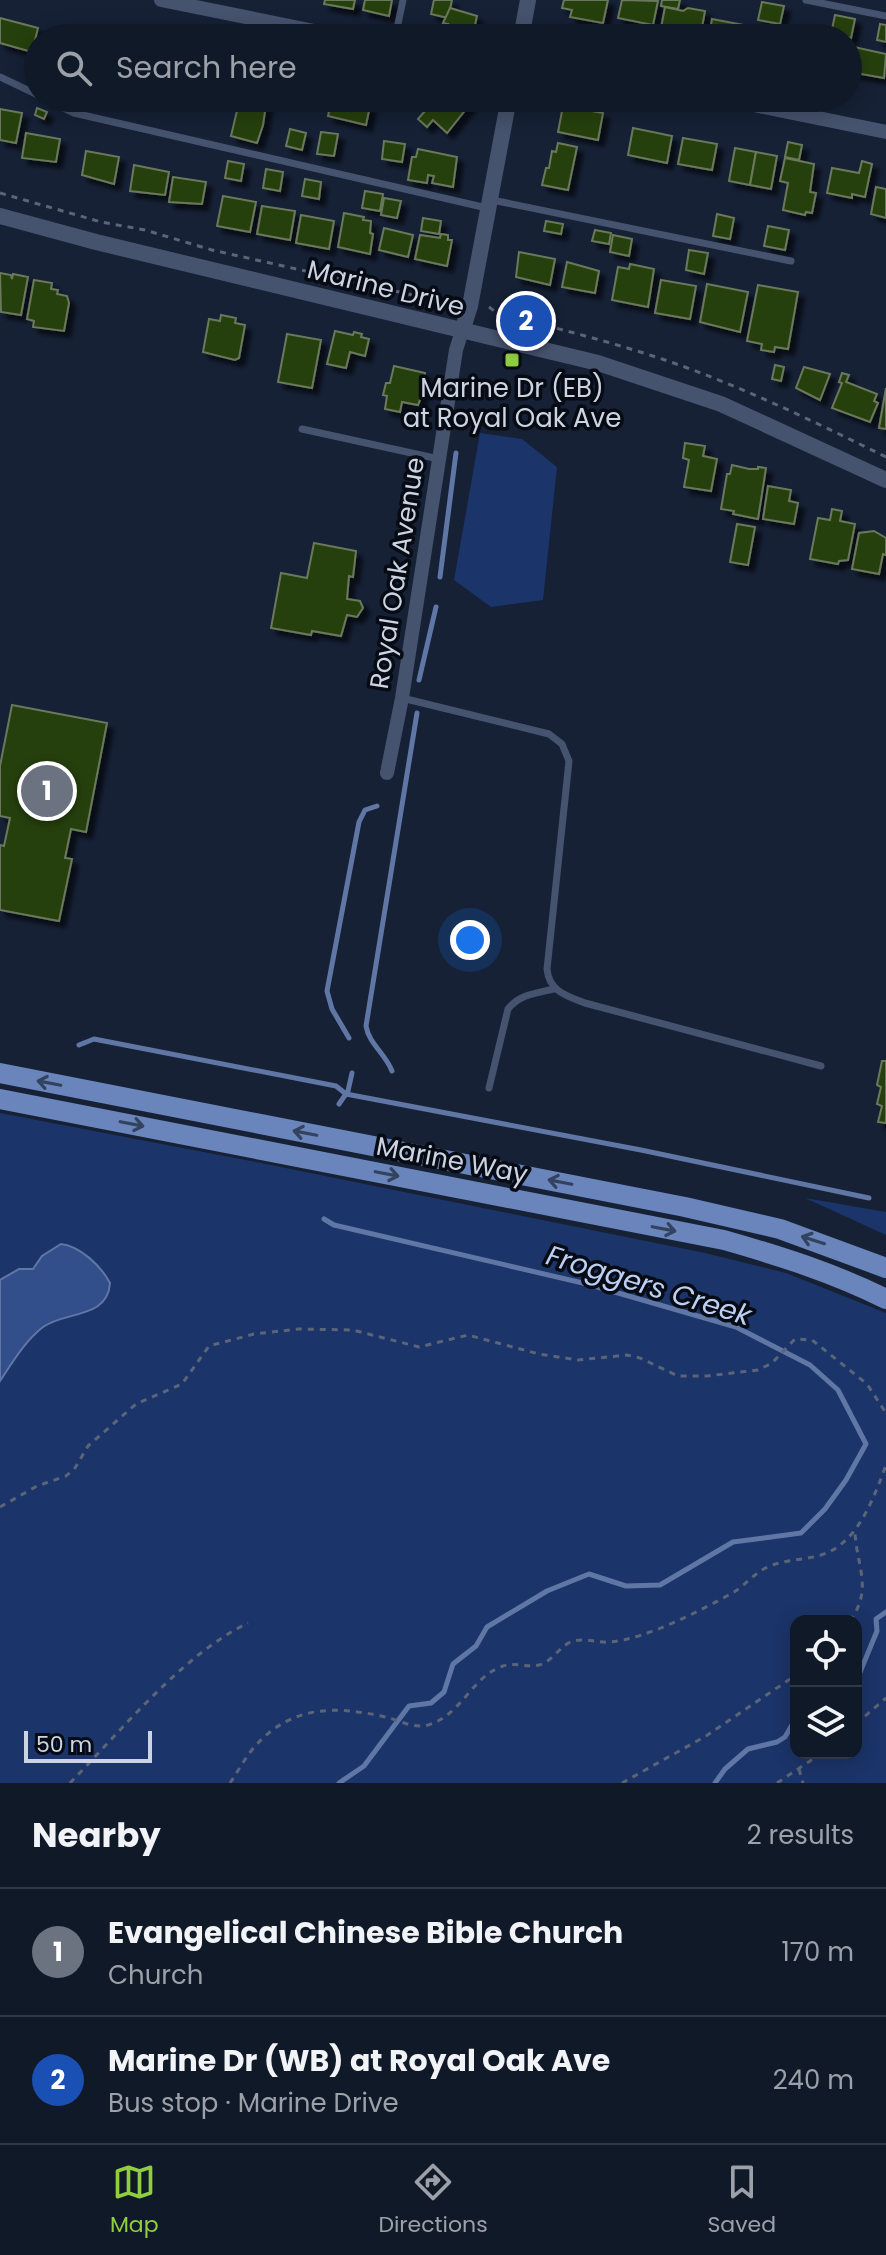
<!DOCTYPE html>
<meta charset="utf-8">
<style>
:root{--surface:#101928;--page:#192230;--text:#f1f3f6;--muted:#9ca0a8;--line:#303845;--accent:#90cd41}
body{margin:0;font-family:Poppins,sans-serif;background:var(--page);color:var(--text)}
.controls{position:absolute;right:24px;bottom:24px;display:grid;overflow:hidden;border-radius:16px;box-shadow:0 4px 20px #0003}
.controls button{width:72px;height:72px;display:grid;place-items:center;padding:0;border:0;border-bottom:2px solid var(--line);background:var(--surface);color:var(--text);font:40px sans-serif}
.scale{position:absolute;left:24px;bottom:20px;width:128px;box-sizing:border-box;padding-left:8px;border:4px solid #ccd3e2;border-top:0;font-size:22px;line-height:28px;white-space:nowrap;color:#ccd3e2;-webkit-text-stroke:6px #060b14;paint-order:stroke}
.you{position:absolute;left:470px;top:940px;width:28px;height:28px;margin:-20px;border:6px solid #fff;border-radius:50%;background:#1a73e8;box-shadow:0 0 0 12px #1a73e833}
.badge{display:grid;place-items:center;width:52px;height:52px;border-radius:50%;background:var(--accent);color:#fff;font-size:26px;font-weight:700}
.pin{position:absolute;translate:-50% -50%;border:4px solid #fff;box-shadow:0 2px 8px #0006}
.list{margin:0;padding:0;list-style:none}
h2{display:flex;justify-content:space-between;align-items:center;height:104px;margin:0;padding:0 32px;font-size:34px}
h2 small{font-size:26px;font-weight:400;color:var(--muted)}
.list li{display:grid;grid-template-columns:52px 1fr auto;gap:24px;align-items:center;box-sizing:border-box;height:128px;padding:0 32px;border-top:2px solid var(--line)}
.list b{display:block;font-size:30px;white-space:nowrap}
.list p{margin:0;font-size:26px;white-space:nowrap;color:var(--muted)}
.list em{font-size:26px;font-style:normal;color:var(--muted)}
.icon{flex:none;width:44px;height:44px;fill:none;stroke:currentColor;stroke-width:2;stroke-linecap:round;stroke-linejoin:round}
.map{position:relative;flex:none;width:886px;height:1783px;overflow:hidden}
.search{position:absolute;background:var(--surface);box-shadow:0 4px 20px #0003;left:24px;right:24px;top:24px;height:88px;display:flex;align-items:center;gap:20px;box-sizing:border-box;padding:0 28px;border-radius:44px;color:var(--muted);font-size:30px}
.sheet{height:360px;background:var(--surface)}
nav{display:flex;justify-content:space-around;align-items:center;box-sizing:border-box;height:112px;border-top:2px solid var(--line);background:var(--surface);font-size:22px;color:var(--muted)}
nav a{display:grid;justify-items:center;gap:4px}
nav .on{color:var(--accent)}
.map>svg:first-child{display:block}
</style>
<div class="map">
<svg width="886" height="1783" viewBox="0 0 886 1783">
<defs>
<filter id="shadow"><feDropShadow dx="6" dy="6" stdDeviation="2" flood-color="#0009"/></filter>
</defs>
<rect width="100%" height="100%" fill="#162136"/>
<g fill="#1b3469" fill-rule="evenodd">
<polygon points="480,433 522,439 557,467 543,600 491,607 454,580"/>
<path d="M0 1113 271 1165 705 1253 786 1273 886 1313V1783H0ZM796 1621H856V1753H796Z"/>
<polygon points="805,1198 886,1212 886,1235"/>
</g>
<path fill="#324f8b" stroke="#6077a5" stroke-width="2" d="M61 1244C80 1246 101 1266 110 1283 108 1319 65 1311 43 1327 25 1341 12 1363 0 1381V1280L19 1269H33L42 1256Z"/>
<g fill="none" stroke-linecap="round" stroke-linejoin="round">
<g stroke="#6077a5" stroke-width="5">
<polyline points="440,577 456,453"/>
<polyline points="419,680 436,607"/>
<polyline points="349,1038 332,1009 327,991 359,822 365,810 377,806"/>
<polyline points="79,1045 94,1039 336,1086 346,1094 641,1150 869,1198"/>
<path d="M392 1071C385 1053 369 1044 366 1026L417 713"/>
<polyline points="339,1104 348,1091 352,1073"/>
<polyline points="324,1219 334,1225 587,1284 736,1327 810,1365 838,1390 866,1444 846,1480 825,1509 801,1533 733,1542 660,1585 626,1586 589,1574 547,1591 487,1627 476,1646 453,1664 444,1692 431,1703 409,1706 364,1766 339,1783"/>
<polyline points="856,1682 877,1631 876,1619 886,1612"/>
<polyline points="715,1783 725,1769 748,1749 777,1742 785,1737 796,1718"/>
</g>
</g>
<g fill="#283f07" stroke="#6a785d" stroke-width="2" filter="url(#shadow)">
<polygon points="325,0 355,0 353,9 324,4"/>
<polygon points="365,0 392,0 389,16 363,10"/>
<polygon points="434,0 452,0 448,18 431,14"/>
<polygon points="564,0 608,0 603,23 570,17 572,10 562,8"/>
<polygon points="622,0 658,1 653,25 618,18"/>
<polygon points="662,0 680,0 678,9 661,6"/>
<polygon points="762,2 784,6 780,24 758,20"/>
<polygon points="665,7 683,11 688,8 705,11 700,38 684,36 684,32 661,28"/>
<polygon points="450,8 477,16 475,25 479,26 477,32 474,31 473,35 446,28 448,24 443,23"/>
<polygon points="835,15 855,19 851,38 831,34"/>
<polygon points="0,18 38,28 32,52 0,43"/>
<polygon points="712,19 749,26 747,38 709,38"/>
<polygon points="880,24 886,25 886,42 877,40"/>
<polygon points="763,29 798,36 798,38 761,38"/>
<polygon points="854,47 886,54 884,78 850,72"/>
<polygon points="240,98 267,98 263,125 257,143 231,136"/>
<polygon points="332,98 370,106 366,125 328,116"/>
<polygon points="430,98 465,98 471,103 447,133 433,120 427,127 418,119 433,102"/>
<polygon points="563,106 603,113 598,140 558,132"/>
<polygon points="37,108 47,112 44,119 35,115"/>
<polygon points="0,109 22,113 16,143 0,140"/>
<polygon points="633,128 672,136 667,163 628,155"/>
<polygon points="290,129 306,133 302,150 286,146"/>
<polygon points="321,132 338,134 334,156 317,154"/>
<polygon points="26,133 60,139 56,162 22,158"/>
<polygon points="683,138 717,144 712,170 678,164"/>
<polygon points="384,141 405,144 402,162 382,159"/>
<polygon points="788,142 802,145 799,160 785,157"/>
<polygon points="558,143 577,147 568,190 542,185 546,168 549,168 552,151 556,152"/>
<polygon points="735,148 756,152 750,185 729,181"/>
<polygon points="418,149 457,157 453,187 432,183 434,176 428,175 427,183 408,180 412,157 416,157"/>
<polygon points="86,151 119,157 114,184 82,175"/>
<polygon points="756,152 777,156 771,189 750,185"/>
<polygon points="785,158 814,164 810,192 816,193 812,213 806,212 805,215 783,210 788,183 780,181"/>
<polygon points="228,161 244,164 241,181 225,178"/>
<polygon points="862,161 872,164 865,197 852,194 852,198 827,193 832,168 859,173"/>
<polygon points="134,165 169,172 165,195 130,191"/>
<polygon points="266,169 283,172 280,191 263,188"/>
<polygon points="173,177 206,182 202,204 169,202"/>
<polygon points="305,179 321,182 319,199 302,196"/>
<polygon points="876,187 886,189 886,218 871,214"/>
<polygon points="365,191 383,194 380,211 362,208"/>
<polygon points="223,196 256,202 250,232 217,226"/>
<polygon points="384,198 401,201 397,218 381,215"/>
<polygon points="262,206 295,211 290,240 257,234"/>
<polygon points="344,213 364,217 363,220 371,221 370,233 373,234 370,254 338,247"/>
<polygon points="717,214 734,218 730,239 713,236"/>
<polygon points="301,215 334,221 329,249 296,243"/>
<polygon points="423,218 441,221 439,234 421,231"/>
<polygon points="546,221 563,224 561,234 544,231"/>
<polygon points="768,226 789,230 785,250 764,246"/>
<polygon points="384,228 413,235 408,257 379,250"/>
<polygon points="595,230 611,233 609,244 592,241"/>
<polygon points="441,234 448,235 448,240 452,240 447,266 415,259 420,235 440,238"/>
<polygon points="613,235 632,239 629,256 610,252"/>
<polygon points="689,250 708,253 704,274 686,270"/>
<polygon points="519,252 555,259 550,285 516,277"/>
<polygon points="567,262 599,271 595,293 562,287"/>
<polygon points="630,264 654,269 648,307 612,300 618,267 629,269"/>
<polygon points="0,273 11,275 12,279 13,274 28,277 21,315 1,312"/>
<polygon points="34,280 52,283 51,289 58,290 57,294 67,296 69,303 64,331 33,327 34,321 27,319"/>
<polygon points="661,280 696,286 690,319 655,313"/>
<polygon points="707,284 748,292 740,332 700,322"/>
<polygon points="758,285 798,292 788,349 775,347 774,352 761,350 762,344 747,341"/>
<polygon points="221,315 236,318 235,323 245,325 239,358 235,360 203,352 209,319 220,321"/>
<polygon points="335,331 353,335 354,332 362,334 361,337 369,339 365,356 350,352 346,368 327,364"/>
<polygon points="287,334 321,340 312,388 278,382"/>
<polygon points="775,365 784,367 781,381 772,379"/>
<polygon points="394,366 425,373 423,383 426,384 418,405 402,402 400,412 385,409 387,396 383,395 386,383 390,383"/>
<polygon points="804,367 830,374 820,400 796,388"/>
<polygon points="842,373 849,375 846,382 877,394 874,401 878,403 870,422 832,408 842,383 839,382"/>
<polygon points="886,388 886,429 879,428"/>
<polygon points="685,443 705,446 703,456 717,459 711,491 684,487 689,460 683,458"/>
<polygon points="732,465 749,469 758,469 758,467 766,468 758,519 733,514 734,511 721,509 727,474 730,474"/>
<polygon points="768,486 791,490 789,501 798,503 794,524 763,519"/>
<polygon points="832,509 842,511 840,521 855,524 848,560 839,561 838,564 810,559 818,518 830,520"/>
<polygon points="737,524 755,527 748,565 730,562"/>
<polygon points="874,531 886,538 886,555 883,554 879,574 852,569 859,533"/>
<polygon points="314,543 356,551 353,577 349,576 347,599 360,601 363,608 357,617 347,615 341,636 312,631 311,635 271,628 281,573 307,578"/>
<polygon points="12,705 107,723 86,832 71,829 65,858 72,859 59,921 0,910 0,845 4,846 10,818 0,816 0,766"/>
<polygon points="882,1061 886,1061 886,1123 878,1122 882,1106 877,1104 881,1087 877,1085"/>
</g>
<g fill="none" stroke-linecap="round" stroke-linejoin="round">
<g stroke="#5c6578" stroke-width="3" stroke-dasharray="6 6" stroke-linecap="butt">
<polyline points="0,193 101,222 145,230 212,250 439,301 441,307"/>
<path d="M489 307 497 313C552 327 608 341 662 359 739 385 813 421 886 457"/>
<polyline points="0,1507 37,1486 66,1476 75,1468 88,1446 136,1404 182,1384 209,1346 254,1334 299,1329 353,1330 419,1347 468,1335 539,1354 578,1360 627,1355 640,1358 678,1376 707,1376 758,1370 772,1363 795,1339 812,1340 867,1384 886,1413"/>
<path d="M850 1621C873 1589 857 1567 855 1533"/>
<polyline points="856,1724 886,1698"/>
<polyline points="799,1769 803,1783"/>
<path d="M70 1783C121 1731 182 1655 248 1623"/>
<path d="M230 1783C239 1770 247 1754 258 1743 293 1706 335 1706 381 1716 397 1719 412 1729 428 1725 462 1715 471 1677 503 1666 515 1662 527 1668 539 1665 553 1662 560 1644 574 1641 586 1638 598 1643 610 1642 646 1639 702 1610 734 1592 744 1586 752 1576 762 1570 780 1559 802 1561 821 1555 858 1544 874 1497 886 1465"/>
<polyline points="622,1783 706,1736 796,1675"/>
<polyline points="777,1783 822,1753"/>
</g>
<g stroke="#46536e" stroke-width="7">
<polyline points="806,0 886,16"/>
<polyline points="395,38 403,0"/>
<polyline points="0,77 38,95"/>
<polyline points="43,98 74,113 487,208"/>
<polyline points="492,200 791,261"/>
<polyline points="302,429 439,459"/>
<path d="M402 698 549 734 562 744 569 761 547 969C549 991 566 996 585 1003L821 1066"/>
<path d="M489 1088 508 1009C520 994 537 993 554 989"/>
</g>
<g stroke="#46536e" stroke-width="14">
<polyline points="161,0 349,38"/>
<polyline points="720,98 886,132"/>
<polyline points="387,773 402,698 456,350 462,331"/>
</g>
<g stroke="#46536e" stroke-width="16">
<polyline points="521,38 528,0"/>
<polyline points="0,216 96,242 598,363 721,404 886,480"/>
<polyline points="462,331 470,306 509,98"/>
</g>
<g stroke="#6985bb" stroke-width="20">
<polyline points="0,1073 685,1207 780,1229 886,1268"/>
<path d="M0 1099 724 1240C780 1256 834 1273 886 1299"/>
</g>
</g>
<defs><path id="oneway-shaft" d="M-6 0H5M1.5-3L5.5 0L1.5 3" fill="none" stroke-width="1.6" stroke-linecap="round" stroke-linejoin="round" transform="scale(2)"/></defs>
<g stroke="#33425f">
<use href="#oneway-shaft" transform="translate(49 1083) rotate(-169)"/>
<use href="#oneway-shaft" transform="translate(132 1124) rotate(11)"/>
<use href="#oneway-shaft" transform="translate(305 1133) rotate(-169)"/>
<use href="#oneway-shaft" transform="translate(387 1174) rotate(11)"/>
<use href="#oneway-shaft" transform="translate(560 1182) rotate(-169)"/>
<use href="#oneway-shaft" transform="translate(664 1229) rotate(11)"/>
<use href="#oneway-shaft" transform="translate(813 1240) rotate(-162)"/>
</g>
<rect fill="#90cd41" stroke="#060b14" stroke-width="3" x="504" y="352" width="16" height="16" rx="4"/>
<g text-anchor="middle" stroke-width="7" stroke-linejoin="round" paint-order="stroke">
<g font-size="26" fill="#ccd3e2" stroke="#060b14">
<text transform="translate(386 288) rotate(14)" y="9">Marine Drive</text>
<text transform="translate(397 573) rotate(-81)" y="9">Royal Oak Avenue</text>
<text transform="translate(452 1160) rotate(11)" y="9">Marine Way</text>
</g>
<g font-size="26" fill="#ccd3e2" stroke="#060b14">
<text x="512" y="397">Marine Dr (EB)<tspan x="512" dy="30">at Royal Oak Ave</tspan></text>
</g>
<g font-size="28" font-style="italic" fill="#bdd0f3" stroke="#060b14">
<text transform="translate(649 1285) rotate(17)" y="10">Froggers Creek</text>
</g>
</g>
</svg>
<div class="controls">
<button><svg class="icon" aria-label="locate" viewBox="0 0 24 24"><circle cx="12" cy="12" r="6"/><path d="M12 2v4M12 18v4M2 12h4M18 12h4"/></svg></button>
<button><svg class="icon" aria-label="layers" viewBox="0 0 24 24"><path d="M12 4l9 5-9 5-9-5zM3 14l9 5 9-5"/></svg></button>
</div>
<div class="scale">50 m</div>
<div class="you"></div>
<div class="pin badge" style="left:47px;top:791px;background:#6b7280">1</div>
<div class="pin badge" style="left:526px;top:321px;background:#1a4fb4">2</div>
<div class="search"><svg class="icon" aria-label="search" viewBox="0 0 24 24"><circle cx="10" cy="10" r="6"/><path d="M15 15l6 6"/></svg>Search here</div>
</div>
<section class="sheet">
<h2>Nearby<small>2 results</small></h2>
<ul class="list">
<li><span class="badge" style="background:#6b7280">1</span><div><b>Evangelical Chinese Bible Church</b><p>Church</p></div><em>170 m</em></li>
<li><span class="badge" style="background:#1a4fb4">2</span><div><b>Marine Dr (WB) at Royal Oak Ave</b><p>Bus stop · Marine Drive</p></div><em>240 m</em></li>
</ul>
</section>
<nav>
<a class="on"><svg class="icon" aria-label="map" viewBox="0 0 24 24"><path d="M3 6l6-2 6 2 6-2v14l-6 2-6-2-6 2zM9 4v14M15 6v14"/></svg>Map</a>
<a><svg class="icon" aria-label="directions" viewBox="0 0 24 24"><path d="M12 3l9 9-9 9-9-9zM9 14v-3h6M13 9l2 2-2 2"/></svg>Directions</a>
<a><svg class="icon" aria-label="saved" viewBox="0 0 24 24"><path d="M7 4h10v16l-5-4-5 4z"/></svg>Saved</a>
</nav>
